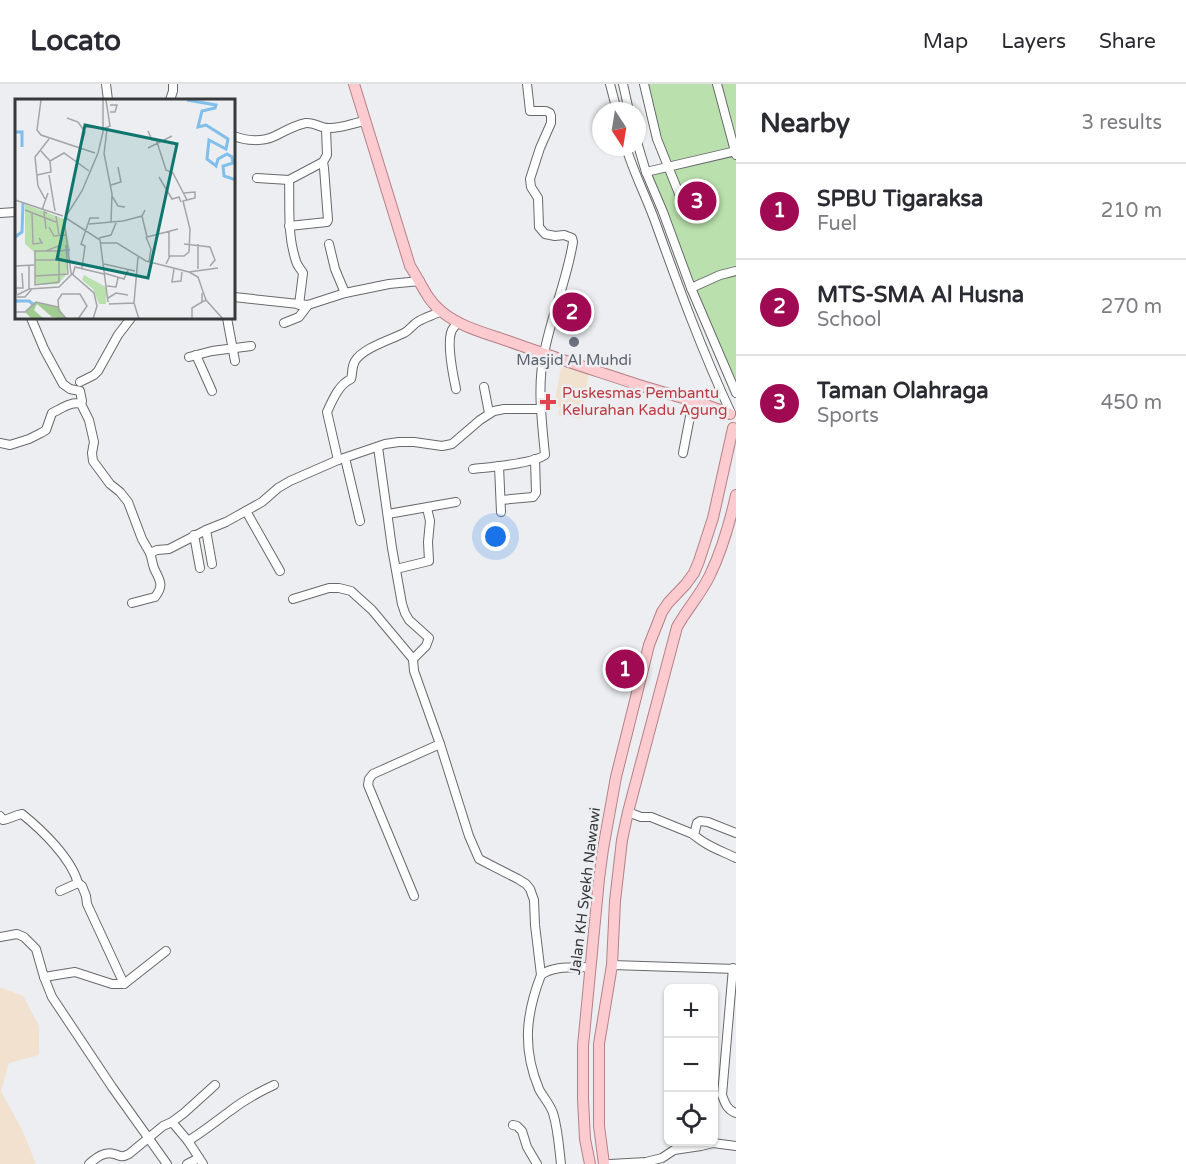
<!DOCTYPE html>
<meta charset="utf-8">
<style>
:root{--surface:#fff;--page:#f2f2f3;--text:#2b2b33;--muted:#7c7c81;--line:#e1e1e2;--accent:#9f0a52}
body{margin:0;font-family:"Varela Round",sans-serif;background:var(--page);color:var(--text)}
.controls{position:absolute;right:18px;bottom:18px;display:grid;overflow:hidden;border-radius:9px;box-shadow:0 2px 4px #0004}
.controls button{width:54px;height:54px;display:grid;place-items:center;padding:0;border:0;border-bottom:2px solid var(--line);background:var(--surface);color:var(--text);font:30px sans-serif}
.compass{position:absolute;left:592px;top:18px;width:54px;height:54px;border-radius:50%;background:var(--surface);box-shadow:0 2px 4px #0004;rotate:168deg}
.you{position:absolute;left:496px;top:453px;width:21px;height:21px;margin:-15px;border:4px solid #fff;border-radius:50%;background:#1a73e8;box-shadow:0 0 0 9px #1a73e833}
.badge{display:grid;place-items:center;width:39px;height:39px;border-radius:50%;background:var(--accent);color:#fff;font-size:20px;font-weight:700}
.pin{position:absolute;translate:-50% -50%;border:3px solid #fff;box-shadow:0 2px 6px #0006}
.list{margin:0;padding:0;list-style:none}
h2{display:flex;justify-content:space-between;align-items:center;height:78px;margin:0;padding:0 24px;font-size:26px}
h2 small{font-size:20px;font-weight:400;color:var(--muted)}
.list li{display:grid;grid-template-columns:39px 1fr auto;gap:18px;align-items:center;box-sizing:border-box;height:96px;padding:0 24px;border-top:2px solid var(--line)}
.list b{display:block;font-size:22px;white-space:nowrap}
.list p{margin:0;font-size:20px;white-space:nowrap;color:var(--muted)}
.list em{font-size:20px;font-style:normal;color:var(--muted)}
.icon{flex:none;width:33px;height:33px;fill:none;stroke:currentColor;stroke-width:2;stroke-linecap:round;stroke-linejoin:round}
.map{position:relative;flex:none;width:736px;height:1080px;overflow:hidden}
header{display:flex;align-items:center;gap:36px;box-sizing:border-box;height:84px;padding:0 30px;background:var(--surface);border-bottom:2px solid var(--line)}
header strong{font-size:28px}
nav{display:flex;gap:33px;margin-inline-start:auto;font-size:21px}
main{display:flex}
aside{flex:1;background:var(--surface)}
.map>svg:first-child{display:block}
</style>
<header>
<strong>Locato</strong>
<nav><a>Map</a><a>Layers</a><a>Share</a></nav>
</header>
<main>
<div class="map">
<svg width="736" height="1080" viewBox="0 0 736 1080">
<rect width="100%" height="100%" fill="#eceef1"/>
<polygon fill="#f2e1cf" points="0,903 23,912 39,942 39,971 9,979 1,1007 23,1048 36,1080 0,1080"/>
<polygon fill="#f1e1cf" points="561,283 589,288 581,335 558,331 560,323 554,322"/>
<polygon fill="#bae1ad" points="644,0 736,0 736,310 646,88 667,84"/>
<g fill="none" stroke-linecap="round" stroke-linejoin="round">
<defs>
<g id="minor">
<polyline points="106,0 108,16"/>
<polyline points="610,0 617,27"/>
<polyline points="623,0 629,27"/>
<polyline points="644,0 657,55 684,122"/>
<polyline points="717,0 736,71"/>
<polyline points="170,16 173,7 173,0"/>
<path d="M234 52C246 57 263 58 275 52 285 47 295 41 306 39 313 38 321 44 328 44 340 45 353 39 365 37"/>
<polyline points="637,58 646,88 663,128 691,204 736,309"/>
<path d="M626 63C634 90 647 114 656 140 679 204 702 267 731 329"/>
<polyline points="646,88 736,67"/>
<polyline points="257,94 289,96 323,78"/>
<path d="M289 96C290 123 287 151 296 177 297 182 301 185 303 189L299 221"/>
<polyline points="0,129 16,128"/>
<polyline points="289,142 327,138 328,136 324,84 323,78 327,71 326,44"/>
<polyline points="329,160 335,185 345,209"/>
<polyline points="691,204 720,191 736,187"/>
<polyline points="234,213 308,221 345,209 389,200 420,197"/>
<polyline points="31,234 44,265 63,300 70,305 80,307 82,317 81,320"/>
<polyline points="227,234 235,277"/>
<polyline points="284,239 299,233 308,221"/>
<polyline points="196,271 212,307"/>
<polyline points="189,273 212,267 251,262"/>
<polyline points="80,298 94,291 98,287 118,251 131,234"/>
<polyline points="484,303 489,329"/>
<path d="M456 305C453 291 446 258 452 246 454 243 456 240 459 238"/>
<path d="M0 359 10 361 29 355 41 349 46 346 52 329C61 325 71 317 81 320L89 336 94 358 92 369 93 377 110 400 120 408 128 418 142 455 150 469"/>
<polyline points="378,363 392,464 402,520 405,529 409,536 429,554 426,562 413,575 414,587 440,660 469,752 479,775 518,795 526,800 530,805 534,816 535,841 541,891"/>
<polyline points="683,369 693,317"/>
<polyline points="345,374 360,437"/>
<path d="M338 376 327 328C332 317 339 300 351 295 353 289 351 284 355 277 363 264 390 256 404 249 410 246 413 240 419 237 426 233 434 231 441 227"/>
<polyline points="499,382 501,428"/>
<path d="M473 385C490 383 532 380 545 371 542 338 537 303 544 270 551 232 567 196 573 158L572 154 564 151 555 152 545 150 539 143 538 114 531 103 530 95 540 64 551 39V32L550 29 546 27H530L527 0"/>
<polyline points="501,416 533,413 536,409 535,375"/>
<polyline points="246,427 280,487"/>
<polyline points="388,430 456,418"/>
<polyline points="206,446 212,480"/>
<polyline points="194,451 200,484"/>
<polyline points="396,485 429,477 428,458 430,437 427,424"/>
<polyline points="293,515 329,504 339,504 351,507 372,526 413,575"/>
<path d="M132 519 155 513C165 500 159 496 154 484 152 479 152 474 150 469L157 466 169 465 206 446 226 438 262 418 278 404 290 397 338 376 385 360 399 358H414L442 362 452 360 480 336 494 327 504 325H541"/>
<path d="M628 728 641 733H651L693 750C704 761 722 767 736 774"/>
<path d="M0 732 3 736C10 735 15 731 22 730 42 746 71 774 78 799"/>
<polyline points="694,751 697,739 700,737 708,738 736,749"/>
<polyline points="60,807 78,799 82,802 86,812 87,820 124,900"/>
<polyline points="414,812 368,701 369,695 373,690 440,660"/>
<polyline points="0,853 17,850 24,853 36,865 44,893 52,913 112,1003 167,1080"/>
<polyline points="612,881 736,885"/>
<path d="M733 884 722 1011C725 1019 727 1026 736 1029"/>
<polyline points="44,893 75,888 112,900 124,900 166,867"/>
<polyline points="172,1038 188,1057"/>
<polyline points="513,1041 517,1042 522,1047 527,1063 537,1080"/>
<path d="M89 1080C96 1074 104 1067 114 1070 121 1072 121 1074 129 1070L163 1042 172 1038 184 1029 215 1001"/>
<polyline points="187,1080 199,1074"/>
<path d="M203 1080 188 1057C204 1047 215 1038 230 1027 244 1016 259 1008 274 1001"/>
<path d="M561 1080C559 1063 558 1045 553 1029 550 1020 543 1013 539 1005 522 964 526 930 541 891 554 881 575 884 590 883"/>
<polyline points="610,1080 646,1078 662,1074 674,1066 701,1062 713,1059 736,1062"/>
</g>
<g id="major">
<path d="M354 0 410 182C420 197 427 216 441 227 460 243 485 249 508 257 552 273 597 287 642 302 671 311 702 318 730 330"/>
<polyline points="590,1080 585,1055 583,1015 583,962 599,795 603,765 616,693 649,561 662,528 668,519 686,500 694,489 699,477 713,434 733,344"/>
<path d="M604 1080 599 1042V960L612 881 615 817 622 756 628 728 677 543C687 525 701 510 710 491 722 466 730 438 736 411"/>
</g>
</defs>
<use href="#minor" stroke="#68696c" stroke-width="10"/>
<use href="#major" stroke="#b68186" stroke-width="12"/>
<use href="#minor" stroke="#fff" stroke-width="8"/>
<use href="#major" stroke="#fccbd0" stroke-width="10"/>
</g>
<circle fill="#6b7280" stroke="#eceef1" stroke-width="2" cx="574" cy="258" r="6"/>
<path fill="#e0444e" stroke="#eceef1" stroke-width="2" d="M545 309h6v6h6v6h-6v6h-6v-6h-6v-6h6z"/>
<g text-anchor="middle" stroke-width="5" stroke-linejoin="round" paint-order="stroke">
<g font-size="15" fill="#5b616d" stroke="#eceef1">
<text x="574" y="281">Masjid Al Muhdi</text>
</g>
<g font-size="15" fill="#be3a42" stroke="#eceef1" text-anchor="start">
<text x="562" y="314">Puskesmas Pembantu<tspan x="562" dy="17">Kelurahan Kadu Agung</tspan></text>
</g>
<g font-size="15" fill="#373839" stroke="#eceef1">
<text transform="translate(585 807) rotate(-83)" y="5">Jalan KH Syekh Nawawi</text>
</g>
</g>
<g transform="translate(15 15)">
<rect width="220" height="220" fill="#eceef1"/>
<path d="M10 105 49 120 55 151 51 176 43 185 21 186 19 153 10 145ZM69 176 91 188V205H84L78 190 67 181Z" fill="#bae1ad"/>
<path d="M19 203 43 208 52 220 37 218 22 205 19 211 29 220H17L10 213Z" fill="#a0cc92"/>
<path fill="none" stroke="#80beeb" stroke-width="3" d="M172 1 201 6 200 9 187 12 183 28 191 26 213 40 211 50 194 41 192 60 201 67 203 60 212 55 217 58 218 64 208 67 209 77 221 81M0 33H7V48M0 138 7 133 8 104M0 202H14L19 206"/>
<path fill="none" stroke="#a4a5a7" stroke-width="1.5" d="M26 1 22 31 26 36 80 54M95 6H102L100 13H95M52 19 63 23 70 33 65 50M69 28 87 29M88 30 95 27 91 1M133 32 137 41 141 40 151 71 158 74 172 101 168 102 175 130 174 153 169 157H155L151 165M133 49 157 37M89 54 97 95 96 124M89 55 92 30M35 62 49 54 74 72M22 76 36 73 35 62 26 52M34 76 40 112M144 78 157 100 164 98 166 103M96 86 106 83 103 68M169 94 180 93V99L172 101M97 97 103 107 110 108M30 100 23 87 20 58 34 40M0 101 48 117M10 111 41 123M27 111 33 94M17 114 18 145 27 144 24 139M41 117 44 137M51 117 67 92 83 54 88 33V1M127 117 132 138 163 130M51 119 85 141 93 203M49 120 56 174 79 194 82 207 78 220M74 125 108 122 127 117 130 111M34 128 39 137 52 136M31 130 29 113 32 114M154 132V158M131 138 136 150 134 163M84 139 96 136 101 124M86 144H102L131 162 174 173 183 178 191 201 187 203M169 145 195 148 200 161 195 167M183 145V170M31 152 43 147 44 152V183L20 186V152H44L52 151H55M20 161H44M89 165 120 172M14 167V190M67 169 70 147 66 145 75 119H84M159 170 157 183 166 182 167 173M174 173 203 169M89 174 109 180 113 171M58 175 60 168 89 175M20 177 53 175 51 146M92 187 101 188 103 179M0 189H8L7 174M1 195 0 167 19 166M2 196 14 190 44 188 57 175M0 198V220M2 198H10L17 190M93 199 101 194 113 196M191 201 208 220M119 204 123 158M94 205 119 204 124 220M0 213H10L21 203 43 208M52 220 44 212 43 201 47 195H65L72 207 63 220M177 220V209L187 203V194"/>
<path fill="#0f766e" fill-opacity="0.15" stroke="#0f766e" stroke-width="3" d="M70 26 162 45 133 179 42 160Z"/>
<rect width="220" height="220" fill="none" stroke="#373839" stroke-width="3"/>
</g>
</svg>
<div class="controls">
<button>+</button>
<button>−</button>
<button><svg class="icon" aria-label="locate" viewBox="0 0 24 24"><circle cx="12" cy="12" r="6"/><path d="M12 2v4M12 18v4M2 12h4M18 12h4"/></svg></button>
</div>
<svg class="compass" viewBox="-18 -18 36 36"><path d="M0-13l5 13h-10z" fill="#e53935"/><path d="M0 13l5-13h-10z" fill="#7c7c81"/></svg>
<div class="you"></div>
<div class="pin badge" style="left:625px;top:585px">1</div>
<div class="pin badge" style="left:572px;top:228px">2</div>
<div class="pin badge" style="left:697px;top:117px">3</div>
</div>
<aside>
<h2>Nearby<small>3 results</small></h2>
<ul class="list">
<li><span class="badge">1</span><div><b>SPBU Tigaraksa</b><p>Fuel</p></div><em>210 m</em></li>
<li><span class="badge">2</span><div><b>MTS-SMA Al Husna</b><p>School</p></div><em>270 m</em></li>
<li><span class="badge">3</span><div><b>Taman Olahraga</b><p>Sports</p></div><em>450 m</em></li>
</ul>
</aside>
</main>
